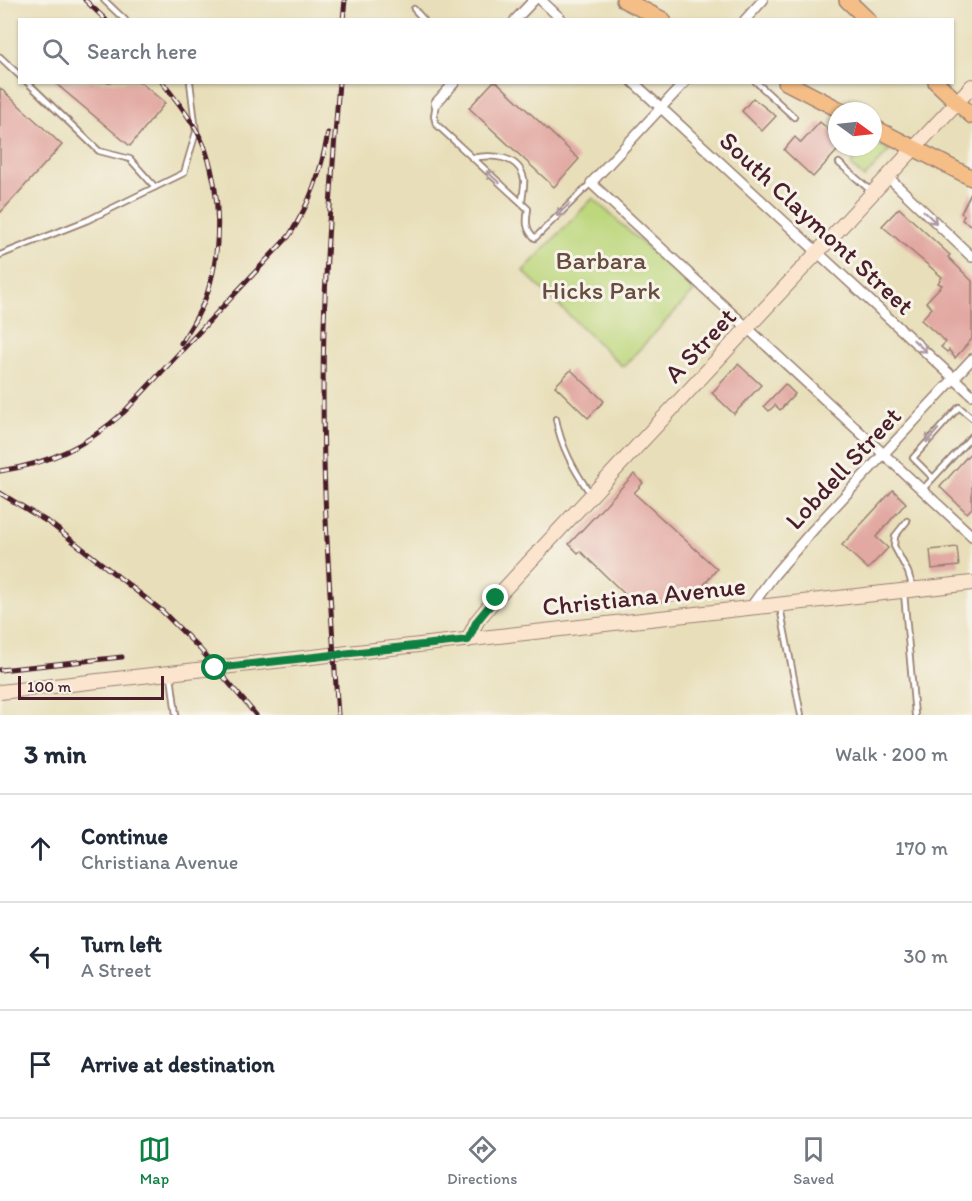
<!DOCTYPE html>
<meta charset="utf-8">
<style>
:root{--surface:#fff;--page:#f2f2f3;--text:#1f2937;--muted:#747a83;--line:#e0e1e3;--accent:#0b8043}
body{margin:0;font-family:Itim,sans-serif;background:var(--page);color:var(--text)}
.compass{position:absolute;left:828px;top:102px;width:54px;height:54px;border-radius:50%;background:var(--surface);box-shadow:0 2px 4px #0004;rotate:105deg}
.scale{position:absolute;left:18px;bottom:15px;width:146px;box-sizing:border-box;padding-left:6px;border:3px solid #4a1f2b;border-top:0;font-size:16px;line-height:21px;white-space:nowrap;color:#4a1f2b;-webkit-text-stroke:4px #f7f3e8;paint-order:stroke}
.stop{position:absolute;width:18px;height:18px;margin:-14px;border:4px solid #0b8043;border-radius:50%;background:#fff}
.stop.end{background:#0b8043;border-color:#fff;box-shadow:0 2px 6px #0008}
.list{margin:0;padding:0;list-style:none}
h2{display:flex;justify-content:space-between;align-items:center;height:78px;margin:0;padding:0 24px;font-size:26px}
h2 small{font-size:20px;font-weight:400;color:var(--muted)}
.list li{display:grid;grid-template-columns:39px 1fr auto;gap:18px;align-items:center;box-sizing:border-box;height:108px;padding:0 24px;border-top:2px solid var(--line)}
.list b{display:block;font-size:22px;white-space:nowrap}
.list p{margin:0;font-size:20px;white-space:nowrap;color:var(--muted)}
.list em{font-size:20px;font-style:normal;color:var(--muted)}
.icon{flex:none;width:33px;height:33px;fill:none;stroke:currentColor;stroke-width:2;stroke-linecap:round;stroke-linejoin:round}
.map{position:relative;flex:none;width:972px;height:715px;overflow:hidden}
.search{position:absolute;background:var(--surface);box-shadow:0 2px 4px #0004;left:18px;right:18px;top:18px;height:66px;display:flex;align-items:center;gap:15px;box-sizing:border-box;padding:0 21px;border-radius:0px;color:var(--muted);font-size:22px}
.sheet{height:402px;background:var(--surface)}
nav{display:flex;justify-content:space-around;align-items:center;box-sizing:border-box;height:84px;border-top:2px solid var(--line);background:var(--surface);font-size:16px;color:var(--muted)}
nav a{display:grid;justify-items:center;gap:3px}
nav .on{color:var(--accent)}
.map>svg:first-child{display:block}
</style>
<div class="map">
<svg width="972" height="715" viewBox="0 0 972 715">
<rect width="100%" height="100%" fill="#f7f3e8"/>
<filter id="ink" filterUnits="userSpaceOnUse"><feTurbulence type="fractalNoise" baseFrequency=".0167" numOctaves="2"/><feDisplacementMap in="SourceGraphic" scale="12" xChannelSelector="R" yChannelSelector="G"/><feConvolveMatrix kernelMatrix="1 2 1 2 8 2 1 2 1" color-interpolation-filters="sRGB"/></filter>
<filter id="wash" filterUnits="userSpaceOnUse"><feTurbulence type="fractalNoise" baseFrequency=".008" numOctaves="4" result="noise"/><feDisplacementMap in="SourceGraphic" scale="24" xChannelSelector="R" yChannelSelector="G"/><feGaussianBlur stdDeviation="1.35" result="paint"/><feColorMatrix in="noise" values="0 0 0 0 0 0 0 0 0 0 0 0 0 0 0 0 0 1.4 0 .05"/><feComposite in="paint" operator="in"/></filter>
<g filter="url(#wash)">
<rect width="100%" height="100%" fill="#e8dfba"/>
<g fill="#bcd77c" stroke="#837b54" stroke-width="1.5">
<polygon points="873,142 890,150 864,178 851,165 854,159 845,148 873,147"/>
<polygon points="593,198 694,291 623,367 523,271"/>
</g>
<g id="blocks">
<g fill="#e2a8a2">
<polygon points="54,82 140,82 165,103 130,146"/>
<polygon points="493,82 497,82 579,159 554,187 469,108"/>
<polygon points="0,88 62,145 0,213"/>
<polygon points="753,98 776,116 762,131 742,111"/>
<polygon points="820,122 837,137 837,151 813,177 784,150 795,137 801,143"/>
<polygon points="972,191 972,226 962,220 964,215 961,213"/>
<polygon points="899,208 950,255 948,257 972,281 972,339 955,358 949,350 947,352 941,347 946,342 921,320 932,308 926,302 942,285 938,283 942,277 882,226"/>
<polygon points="738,364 761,385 734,414 712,393"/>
<polygon points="571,370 604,401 588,418 555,386"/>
<polygon points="785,384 795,394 780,410 775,405 769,411 764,406"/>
<polygon points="972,451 972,508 967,513 940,487"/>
<polygon points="634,474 643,483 634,493 717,569 693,598 636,605 580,551 578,553 569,544"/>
<polygon points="893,490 906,503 876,537 888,548 868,569 842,545"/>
<polygon points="957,547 959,566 932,569 930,550"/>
</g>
</g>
</g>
<g filter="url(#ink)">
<use href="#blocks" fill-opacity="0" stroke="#997f72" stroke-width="1.5"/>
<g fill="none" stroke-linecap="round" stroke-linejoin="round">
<defs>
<g id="lane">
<polyline points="104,0 125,20"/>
<polyline points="414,9 424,20"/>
<polyline points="0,57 20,76"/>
<polyline points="27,82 99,151 130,159 155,187"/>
<polyline points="756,82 794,117"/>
<path d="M436 103 434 116 436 124 528 209C526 221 525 229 535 238L591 183"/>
<path d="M472 158C491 154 519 155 524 179 525 186 522 196 522 203"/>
<polyline points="839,163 871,191"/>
<polyline points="0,255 88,220 184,173 196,132 190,82"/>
<path d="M556 419C561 447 574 470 590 493"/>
<polyline points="933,478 913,458 959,407 972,418"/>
<polyline points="923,489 972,436"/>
<polyline points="907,521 895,536 894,546 908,572 913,588"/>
<polyline points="904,593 915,715"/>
<polyline points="780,607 801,715"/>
<polyline points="171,676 176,715"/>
</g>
<g id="street">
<polyline points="541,0 562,20"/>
<polyline points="515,20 534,0"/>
<polyline points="745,20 763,0"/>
<polyline points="633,82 972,395"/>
<polyline points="685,82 591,183 972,536"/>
<polyline points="436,103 455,82"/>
<polyline points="888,177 972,257"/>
<polyline points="750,608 774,575 813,530 972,359"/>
</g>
<g id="secondary">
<polyline points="468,640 477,621 496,598 972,86"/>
<polyline points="0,692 972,583"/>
</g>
<g id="primary">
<polyline points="624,0 663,20"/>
<polyline points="847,0 868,20"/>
<polyline points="786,82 842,111"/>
<polyline points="936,82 972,116"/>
<polyline points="873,127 972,178"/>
</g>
</defs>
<use href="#lane" stroke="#997f72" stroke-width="8"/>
<use href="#street" stroke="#997f72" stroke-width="12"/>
<use href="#secondary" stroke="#997f72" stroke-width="16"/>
<use href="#primary" stroke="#997f72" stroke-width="18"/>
<use href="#lane" stroke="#fff" stroke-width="4.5"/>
<use href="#street" stroke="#fff" stroke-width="9"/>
<use href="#secondary" stroke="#fbe5cf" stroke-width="14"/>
<use href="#primary" stroke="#f6be87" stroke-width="15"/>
<defs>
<g id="rail">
<polyline points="85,0 106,20"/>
<polyline points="343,20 345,0"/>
<path d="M162 82C178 102 196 125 205 148 221 193 222 249 207 294 201 312 191 327 181 343"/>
<path d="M0 471C51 463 86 446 124 412L289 236C311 202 321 172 328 133"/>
<polyline points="0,493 51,524 162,611 200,649 256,715"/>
<polyline points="0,670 122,657"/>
<path d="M338 715C329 586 320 457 324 328 326 246 333 164 339 82"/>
</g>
</defs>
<use href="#rail" stroke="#4a1f2b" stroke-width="5"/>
<use href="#rail" stroke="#f7f3e8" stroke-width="3" stroke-dasharray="9" stroke-linecap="butt"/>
</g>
<defs><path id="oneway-shaft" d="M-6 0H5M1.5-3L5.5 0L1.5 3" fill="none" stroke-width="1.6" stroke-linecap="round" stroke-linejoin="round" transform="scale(1.5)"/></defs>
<g stroke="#ae9aa0">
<use href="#oneway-shaft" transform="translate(493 177) rotate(-138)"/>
<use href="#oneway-shaft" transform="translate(563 210) rotate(136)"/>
<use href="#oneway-shaft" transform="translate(930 217) rotate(44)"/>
<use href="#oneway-shaft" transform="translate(920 346) rotate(43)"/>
<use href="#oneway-shaft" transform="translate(932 436) rotate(132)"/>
</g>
</g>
<g fill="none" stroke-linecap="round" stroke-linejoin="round" filter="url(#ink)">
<polyline stroke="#0b8043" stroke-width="8" points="215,668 468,640 477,621 496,598"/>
</g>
<g text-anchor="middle" stroke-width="6" stroke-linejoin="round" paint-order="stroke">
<g font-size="26" fill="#4a1f2b" stroke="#f7f3e8">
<text transform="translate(817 223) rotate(43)" y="9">South Claymont Street</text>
<text transform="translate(700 345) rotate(-47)" y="9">A Street</text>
<text transform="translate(843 468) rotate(-47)" y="9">Lobdell Street</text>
<text transform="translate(644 596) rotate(-6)" y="9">Christiana Avenue</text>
</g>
<g font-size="26" fill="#664d3f" stroke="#f7f3e8">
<text x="601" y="269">Barbara<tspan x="601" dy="30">Hicks Park</tspan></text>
</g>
</g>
</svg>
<svg class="compass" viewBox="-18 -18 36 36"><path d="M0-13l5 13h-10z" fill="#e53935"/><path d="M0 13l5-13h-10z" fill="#747a83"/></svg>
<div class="scale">100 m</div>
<div class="stop" style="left:215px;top:668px"></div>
<div class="stop end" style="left:496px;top:598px"></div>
<div class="search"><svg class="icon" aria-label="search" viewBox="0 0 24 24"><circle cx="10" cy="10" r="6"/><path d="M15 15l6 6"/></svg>Search here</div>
</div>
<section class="sheet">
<h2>3 min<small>Walk · 200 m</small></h2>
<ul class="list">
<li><svg class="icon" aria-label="ahead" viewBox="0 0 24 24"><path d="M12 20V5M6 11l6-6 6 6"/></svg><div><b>Continue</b><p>Christiana Avenue</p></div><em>170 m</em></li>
<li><svg class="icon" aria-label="left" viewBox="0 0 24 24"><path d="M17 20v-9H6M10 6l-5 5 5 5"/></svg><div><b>Turn left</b><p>A Street</p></div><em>30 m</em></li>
<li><svg class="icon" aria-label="arrive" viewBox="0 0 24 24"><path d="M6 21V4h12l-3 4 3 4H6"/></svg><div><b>Arrive at destination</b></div></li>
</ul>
</section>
<nav>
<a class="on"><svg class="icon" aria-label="map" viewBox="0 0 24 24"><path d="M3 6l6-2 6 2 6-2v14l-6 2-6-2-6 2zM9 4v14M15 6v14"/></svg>Map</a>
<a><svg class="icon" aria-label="directions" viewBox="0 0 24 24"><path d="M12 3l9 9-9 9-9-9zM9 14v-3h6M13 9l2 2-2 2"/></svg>Directions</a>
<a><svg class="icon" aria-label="saved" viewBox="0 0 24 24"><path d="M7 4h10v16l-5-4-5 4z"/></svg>Saved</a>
</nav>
